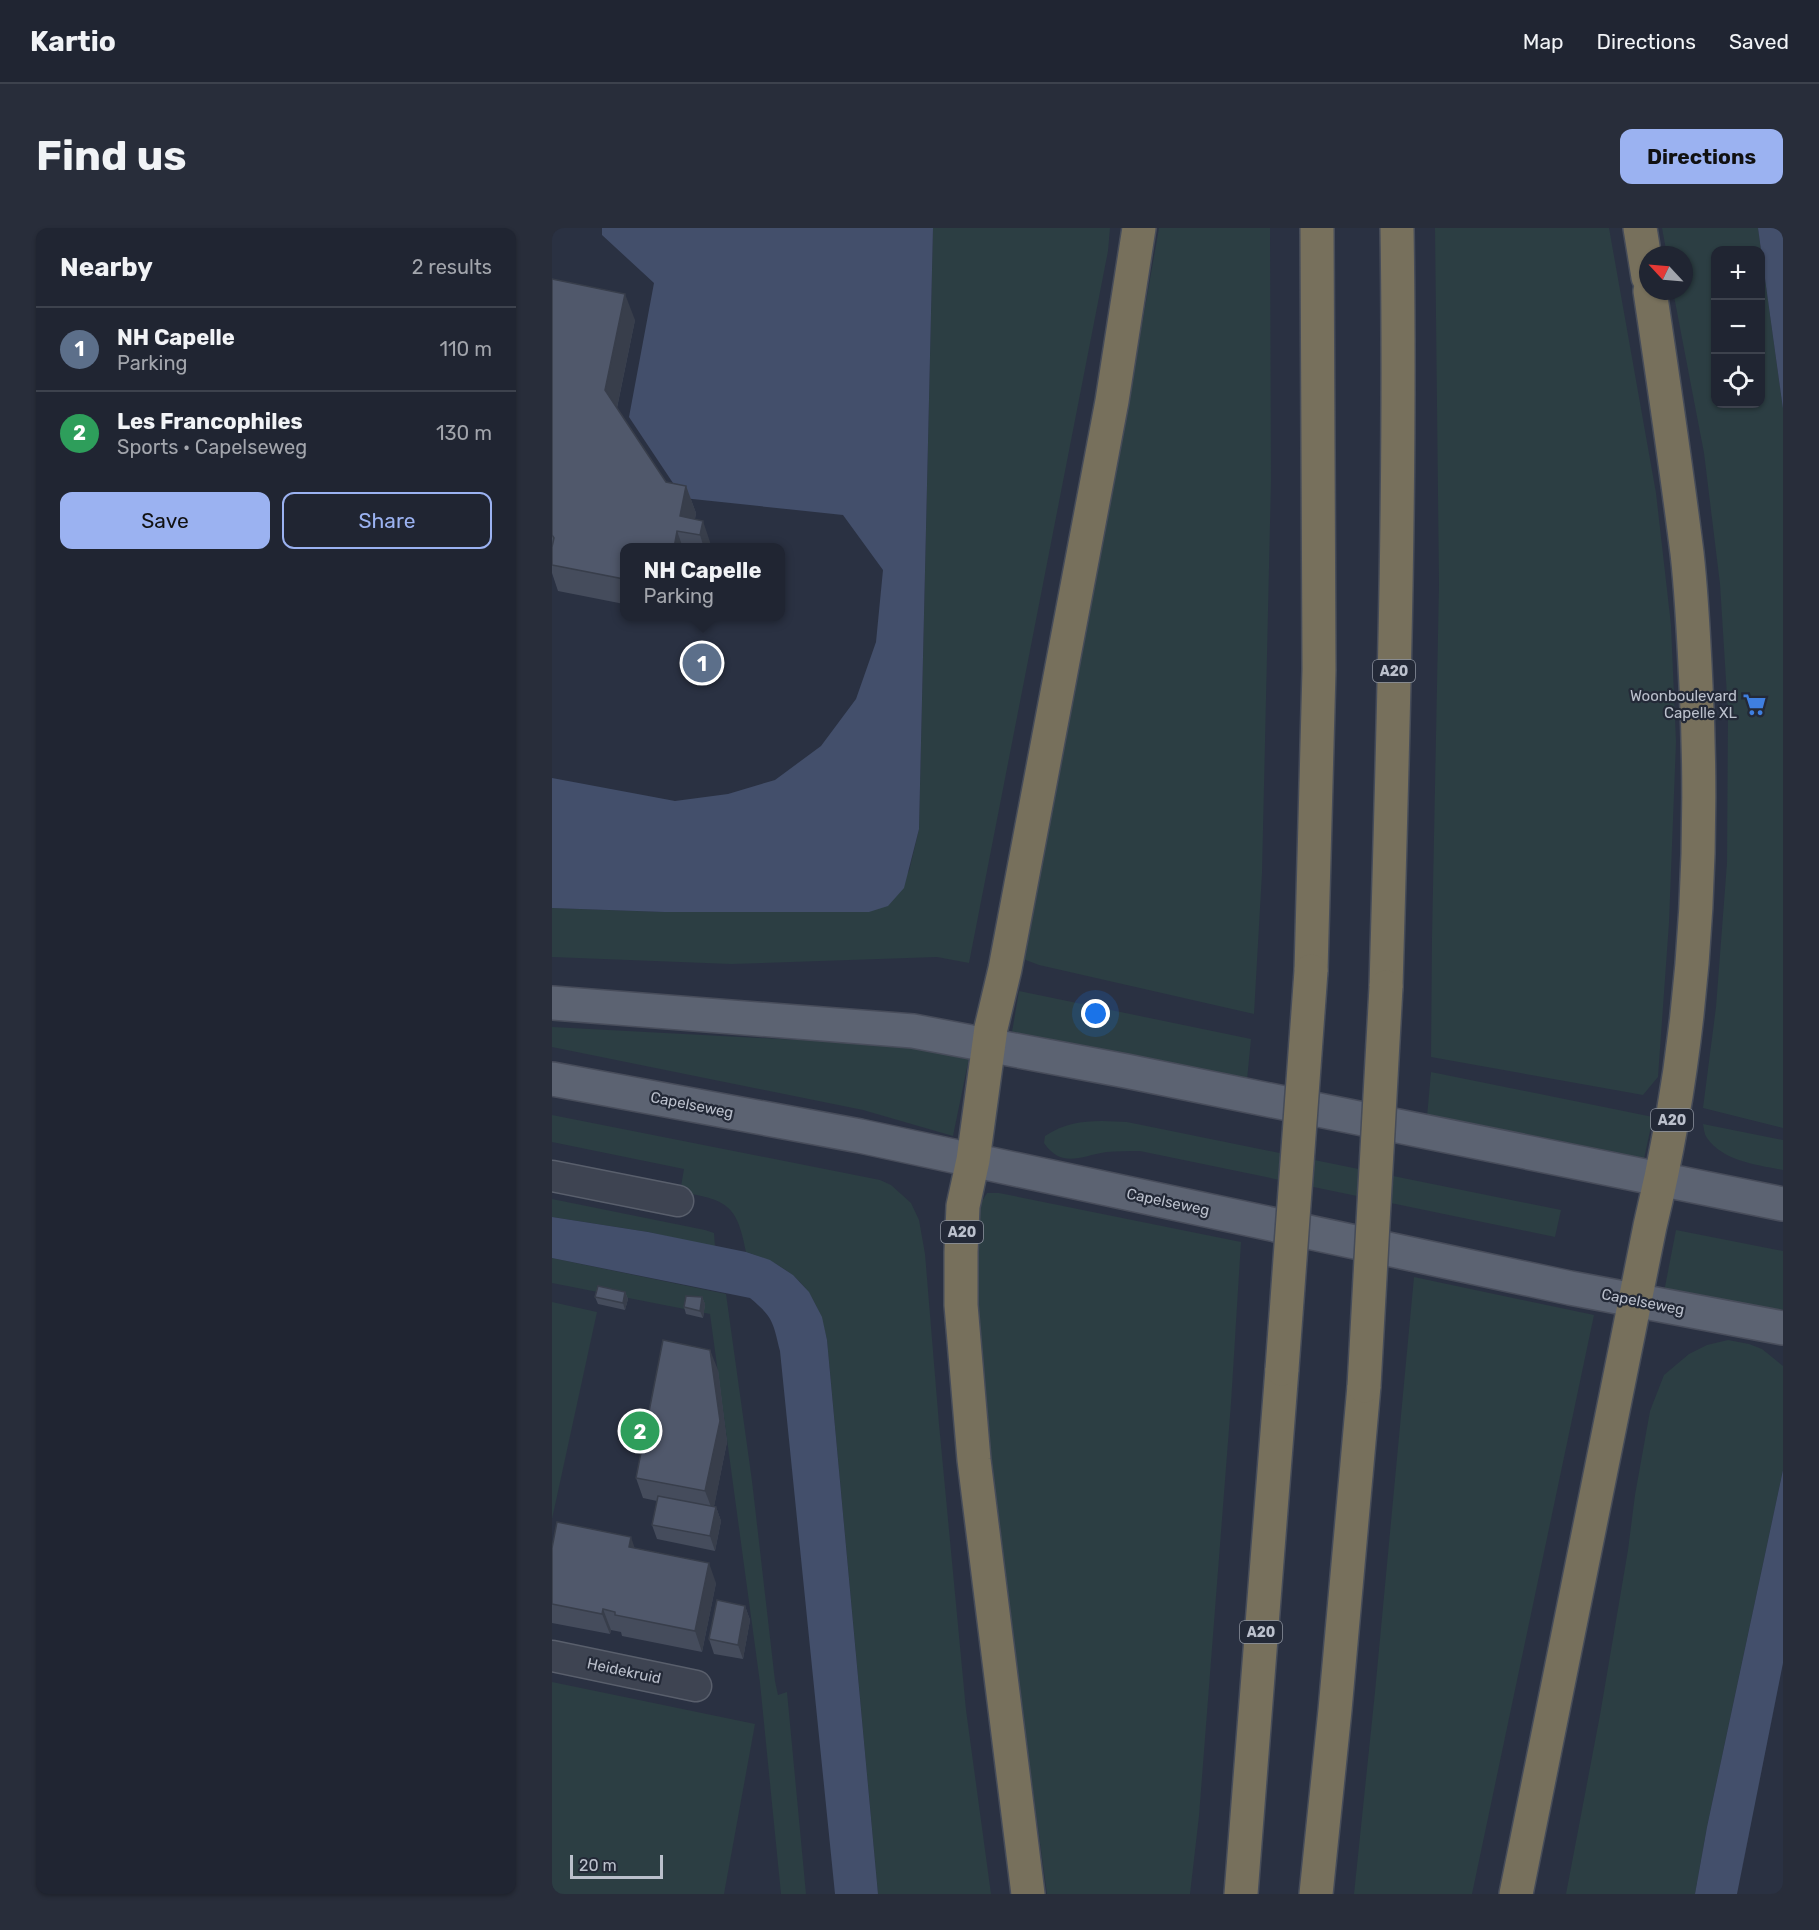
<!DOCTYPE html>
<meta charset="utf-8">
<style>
:root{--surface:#202532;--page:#282d3a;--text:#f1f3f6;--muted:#a2a5ac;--line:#3d424d;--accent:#9bb2f1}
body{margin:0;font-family:Rubik,sans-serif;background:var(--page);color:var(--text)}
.controls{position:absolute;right:18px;top:18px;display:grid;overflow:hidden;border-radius:12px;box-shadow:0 2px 4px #0004}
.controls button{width:54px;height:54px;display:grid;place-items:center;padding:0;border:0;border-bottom:2px solid var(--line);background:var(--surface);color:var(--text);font:30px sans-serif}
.compass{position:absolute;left:1087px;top:18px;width:54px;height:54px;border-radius:50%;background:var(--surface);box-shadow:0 2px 4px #0004;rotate:296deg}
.scale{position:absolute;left:18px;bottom:15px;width:93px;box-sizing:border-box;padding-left:6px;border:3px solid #bbc0cc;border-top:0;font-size:16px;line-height:21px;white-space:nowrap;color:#bbc0cc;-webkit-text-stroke:4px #232937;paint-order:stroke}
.you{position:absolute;left:544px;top:786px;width:21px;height:21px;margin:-15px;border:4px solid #fff;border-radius:50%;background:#1a73e8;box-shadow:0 0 0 9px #1a73e833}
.badge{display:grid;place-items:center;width:39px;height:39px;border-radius:50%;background:var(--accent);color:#fff;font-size:20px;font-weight:700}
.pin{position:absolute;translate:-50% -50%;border:3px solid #fff;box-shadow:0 2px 6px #0006}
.popup{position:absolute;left:68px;top:315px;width:165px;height:78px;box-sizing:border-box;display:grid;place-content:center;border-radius:12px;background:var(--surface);filter:drop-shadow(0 2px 4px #0005);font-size:20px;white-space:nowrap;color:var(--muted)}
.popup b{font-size:22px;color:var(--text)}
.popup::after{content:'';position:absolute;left:50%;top:100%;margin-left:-12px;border:12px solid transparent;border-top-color:var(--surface)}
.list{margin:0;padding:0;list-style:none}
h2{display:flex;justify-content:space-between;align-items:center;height:78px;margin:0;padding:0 24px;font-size:26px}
h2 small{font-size:20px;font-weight:400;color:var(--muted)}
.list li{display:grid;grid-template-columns:39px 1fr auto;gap:18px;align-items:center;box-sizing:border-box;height:84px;padding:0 24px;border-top:2px solid var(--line)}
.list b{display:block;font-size:22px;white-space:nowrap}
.list p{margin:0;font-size:20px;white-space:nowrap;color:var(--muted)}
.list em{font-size:20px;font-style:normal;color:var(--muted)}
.actions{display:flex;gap:12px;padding:18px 24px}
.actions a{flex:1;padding:14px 0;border:2px solid var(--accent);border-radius:12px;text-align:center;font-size:21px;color:var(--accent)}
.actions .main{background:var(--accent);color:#111}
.icon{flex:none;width:33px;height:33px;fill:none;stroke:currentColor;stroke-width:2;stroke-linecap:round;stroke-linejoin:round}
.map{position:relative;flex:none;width:1231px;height:1666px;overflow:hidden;border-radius:12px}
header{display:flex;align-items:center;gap:36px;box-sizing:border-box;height:84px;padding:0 30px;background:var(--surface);border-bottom:2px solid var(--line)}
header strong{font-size:28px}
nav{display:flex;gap:33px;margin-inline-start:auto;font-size:21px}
.intro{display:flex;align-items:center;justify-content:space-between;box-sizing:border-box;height:144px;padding:0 36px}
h1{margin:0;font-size:42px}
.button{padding:15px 27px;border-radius:12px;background:var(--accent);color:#111;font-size:21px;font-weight:700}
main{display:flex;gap:36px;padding:0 36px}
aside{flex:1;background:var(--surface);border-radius:12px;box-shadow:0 2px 4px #0004}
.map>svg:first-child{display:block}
</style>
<header>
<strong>Kartio</strong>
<nav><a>Map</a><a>Directions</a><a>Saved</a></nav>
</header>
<div class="intro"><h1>Find us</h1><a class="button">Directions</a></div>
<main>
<aside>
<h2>Nearby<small>2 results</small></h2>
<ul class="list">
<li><span class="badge" style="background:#5c6f8a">1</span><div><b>NH Capelle</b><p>Parking</p></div><em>110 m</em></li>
<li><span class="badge" style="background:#2e9e5b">2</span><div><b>Les Francophiles</b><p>Sports · Capelseweg</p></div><em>130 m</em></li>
</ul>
<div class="actions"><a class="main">Save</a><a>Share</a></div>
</aside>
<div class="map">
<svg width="1231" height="1666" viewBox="0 0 1231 1666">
<rect width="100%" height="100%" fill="#2a3142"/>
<g fill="#2c3e43" fill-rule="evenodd">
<polygon points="381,0 558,0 556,23 417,735 385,729 179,736 0,729 0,680 112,684 317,684 357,643 367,601"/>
<polygon points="607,0 718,0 719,252 710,645 702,786 487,737 471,731 583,136"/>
<polygon points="883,0 1057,0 1104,265 1119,397 1124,514 1117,695 1106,849 1091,867 879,829 880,710 887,356"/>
<path d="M1110 0H1206L1231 181V900L1151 880 1164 779 1175 635 1176 484 1168 356 1152 225 1121 63H1132V27H1115ZM1164 22H1208V176H1164Z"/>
<polygon points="467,763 699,811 695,852 460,804"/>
<polygon points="0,799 361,818 417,830 401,908 311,882 0,819"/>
<polygon points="879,844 1101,889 1092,931 875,889"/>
<path d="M0 887 328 952 339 957 359 975 367 992 373 1026 387 1196 414 1482 439 1666H326L275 1112C264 1061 243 1040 194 1024 185 975 174 972 128 964L132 941 0 914Z"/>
<path d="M550 893 575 894 1009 982 1003 1009 588 923C577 923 565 923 554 924 529 928 510 941 492 915L493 908C511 896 529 893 550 893Z"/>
<path d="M1151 896 1231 912V942C1205 937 1171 933 1155 910 1152 906 1152 900 1151 896Z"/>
<polygon points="435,965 447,965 689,1014 679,1175 647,1588 638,1666 495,1666 453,1360 430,1161 421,1009 427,978"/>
<polygon points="0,971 153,1002 162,1005 163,1019 96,1004 0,989"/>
<polygon points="1124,1002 1231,1023 1231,1084 1112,1064"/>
<polygon points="0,1030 174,1066 200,1253 223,1453 226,1467 235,1464 254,1666 229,1666 208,1455 158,1086 0,1055"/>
<polygon points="862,1049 1042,1087 920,1666 802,1666 823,1464"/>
<polygon points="0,1074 45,1084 0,1291"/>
<polygon points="1176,1112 1197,1116 1210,1121 1231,1138 1231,1242 1155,1599 1143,1666 1014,1666 1048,1487 1076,1322 1083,1267 1098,1183 1112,1147 1137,1126 1155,1117"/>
<polygon points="0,1454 203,1496 172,1666 0,1666"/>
</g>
<g fill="#434f6b">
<polygon points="50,0 381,0 367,601 352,660 336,678 317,684 112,684 0,680 0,550 123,573 176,566 223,552 269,518 304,471 324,414 331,342 291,287 131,270 77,189 102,55 50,7"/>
<polygon points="1206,0 1231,0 1231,181"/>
<path d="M0 989 96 1004 194 1024 218 1032 241 1047 257 1064 270 1089 275 1112 326 1666H283L228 1123C221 1094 221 1089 198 1070L0 1030Z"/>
<polygon points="1231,1242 1231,1435 1185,1666 1143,1666 1155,1599"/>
</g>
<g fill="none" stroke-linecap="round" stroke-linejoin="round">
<defs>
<g id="minor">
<polyline points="0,948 126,973"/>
<polyline points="0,1428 144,1458"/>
</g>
<g id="major">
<polyline points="0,775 361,803 574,843 1231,976"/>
<polyline points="0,851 308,908 1018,1060 1231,1100"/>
</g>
<g id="highway">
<polyline points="1088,0 1096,49"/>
<polyline points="759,743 767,442 765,0"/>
<path d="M834 759C841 506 849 253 845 0"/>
<polyline points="476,1666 422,1232 409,1077 409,1024 411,978 421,932 439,800 453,741 560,173 587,0"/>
<polyline points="689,1666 730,1141"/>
<polyline points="764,1666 783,1482 812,1158"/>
<path d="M964 1666 1098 998C1141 821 1153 638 1144 458 1142 414 1140 369 1135 325 1124 238 1111 150 1098 63"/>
</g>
</defs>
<use href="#minor" stroke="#595f6c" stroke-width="33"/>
<use href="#major" stroke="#484d5b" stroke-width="36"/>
<use href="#highway" stroke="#464c59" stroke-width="36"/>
<use href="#minor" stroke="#3e4452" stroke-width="30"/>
<use href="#major" stroke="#5c6372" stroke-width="33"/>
<use href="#highway" stroke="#77705c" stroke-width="33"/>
<defs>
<g id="highway-bridge">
<polyline points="730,1141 759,743"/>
<polyline points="812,1158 834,759"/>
</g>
</defs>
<use href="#highway-bridge" stroke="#464c59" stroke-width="36" stroke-linecap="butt"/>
<use href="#highway-bridge" stroke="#77705c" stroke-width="33"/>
</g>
<g fill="#454c5c">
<polygon points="0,51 83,92 65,180 114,254 134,258 144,285 143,291 160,320 72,320 72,376 6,363 0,345"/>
<polygon points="73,1064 76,1071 73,1082 46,1076 43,1069"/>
<polygon points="150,1069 153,1076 151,1090 134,1086 132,1079"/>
<polygon points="166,1142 175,1214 162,1278 164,1279 169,1293 163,1323 105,1311 100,1297 105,1273 91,1270 84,1250"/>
<polygon points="0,1320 83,1320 164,1355 150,1424 70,1408 69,1404 59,1402 58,1406 0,1395"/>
<polygon points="193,1378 198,1392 191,1431 162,1426 157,1411"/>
</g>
<g fill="#383e4b">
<polygon points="73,66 83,92 63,189 53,162"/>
<polygon points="134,258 144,285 140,306 128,288"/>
<polygon points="151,293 160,320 152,320 148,307"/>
<polygon points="125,303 131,320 122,320"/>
<polygon points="73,1064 76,1071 73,1082 71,1075"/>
<polygon points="150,1069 153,1076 151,1090 148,1083"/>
<polygon points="158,1122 166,1142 175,1214 161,1284 153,1263"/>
<polygon points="164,1279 169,1293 163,1323 158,1308"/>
<polygon points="79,1309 86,1330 77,1319"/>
<polygon points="157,1335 164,1355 150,1424 143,1403"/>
<polygon points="193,1378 198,1392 191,1431 186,1417"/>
<polygon points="51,1381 59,1402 58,1406 50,1386"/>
</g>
<g fill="#50586b" stroke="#383e4b" stroke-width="1.5">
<polygon points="0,51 73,66 53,162 114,254 134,258 128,288 151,293 148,307 125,303 122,320 72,320 72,351 0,337 0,319 2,310 0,307"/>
<polygon points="46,1058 73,1064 71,1075 43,1069"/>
<polygon points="134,1068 150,1069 148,1083 132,1079"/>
<polygon points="111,1112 158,1122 168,1193 153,1263 84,1250"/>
<polygon points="106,1268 164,1279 158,1308 100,1297"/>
<polygon points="5,1294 79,1309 77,1319 157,1335 143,1403 63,1387 63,1384 51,1381 50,1386 0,1376 0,1320"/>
<polygon points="165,1372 193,1378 186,1417 157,1411"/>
</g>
<defs>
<symbol id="supermarket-bare" viewBox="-9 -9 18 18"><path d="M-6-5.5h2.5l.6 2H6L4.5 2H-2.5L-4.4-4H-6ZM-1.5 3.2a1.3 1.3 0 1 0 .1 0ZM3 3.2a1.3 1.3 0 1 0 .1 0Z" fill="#3f7fe0" stroke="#232937" stroke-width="2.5" paint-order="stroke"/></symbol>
</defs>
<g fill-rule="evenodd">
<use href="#supermarket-bare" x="1186" y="460" width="33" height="33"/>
</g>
<g text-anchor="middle" stroke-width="4.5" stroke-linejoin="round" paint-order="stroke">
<g fill="#232937" stroke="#8d939f" stroke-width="1.5">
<rect x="821" y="432" width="42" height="22" rx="4.5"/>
<rect x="1099" y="881" width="42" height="22" rx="4.5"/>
<rect x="389" y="993" width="42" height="22" rx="4.5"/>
<rect x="688" y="1393" width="42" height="22" rx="4.5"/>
</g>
<g font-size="14" font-weight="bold" fill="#bbc0cc">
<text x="842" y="448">A20</text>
<text x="1120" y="897">A20</text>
<text x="410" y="1009">A20</text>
<text x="709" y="1409">A20</text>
</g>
<g font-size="15" fill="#bbc0cc" stroke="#232937" text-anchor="end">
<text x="1185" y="473">Woonboulevard<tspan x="1185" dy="17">Capelle XL</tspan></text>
</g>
<g font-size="15" fill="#bbc0cc" stroke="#232937">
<text transform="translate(140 877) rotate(11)" y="5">Capelseweg</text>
<text transform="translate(616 974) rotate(12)" y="5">Capelseweg</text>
<text transform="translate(1091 1074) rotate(11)" y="5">Capelseweg</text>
<text transform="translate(72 1443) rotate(12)" y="5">Heidekruid</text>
</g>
</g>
</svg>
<div class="controls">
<button>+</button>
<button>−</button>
<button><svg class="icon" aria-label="locate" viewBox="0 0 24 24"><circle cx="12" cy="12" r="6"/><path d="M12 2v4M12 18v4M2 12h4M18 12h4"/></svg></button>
</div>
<svg class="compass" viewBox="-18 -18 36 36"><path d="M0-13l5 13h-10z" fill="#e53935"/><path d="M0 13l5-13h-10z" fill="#a2a5ac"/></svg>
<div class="scale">20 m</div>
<div class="you"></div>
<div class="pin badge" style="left:150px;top:435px;background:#5c6f8a">1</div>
<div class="popup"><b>NH Capelle</b>Parking</div>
<div class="pin badge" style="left:88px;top:1203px;background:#2e9e5b">2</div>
</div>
</main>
